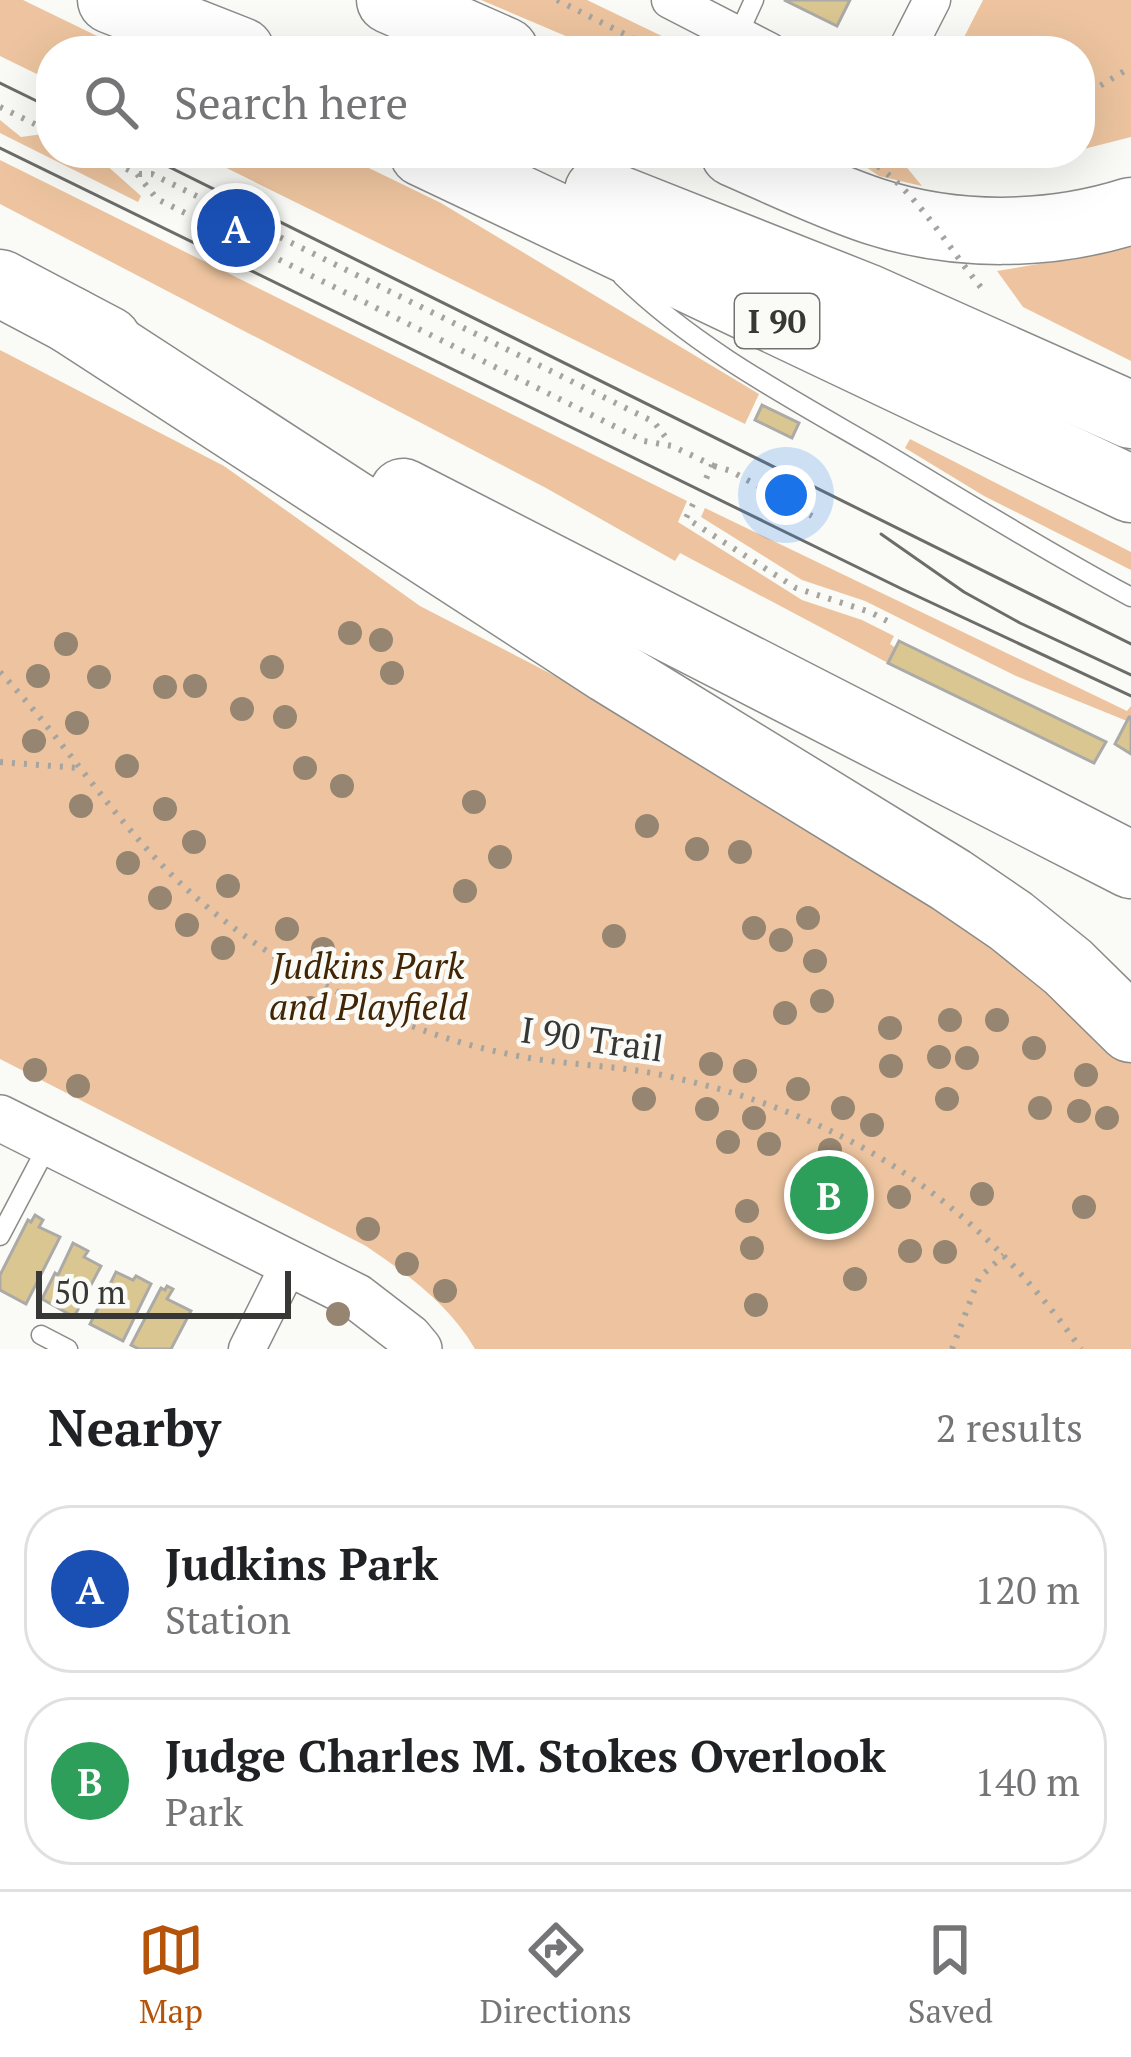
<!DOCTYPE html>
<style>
:root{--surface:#fff;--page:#f2f2f2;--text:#202124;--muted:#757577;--line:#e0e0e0;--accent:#b45309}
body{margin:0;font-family:"PT Serif",serif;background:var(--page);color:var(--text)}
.scale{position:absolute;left:36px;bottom:30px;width:255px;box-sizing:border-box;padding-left:12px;border:6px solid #373836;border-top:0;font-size:33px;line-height:42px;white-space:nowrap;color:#373836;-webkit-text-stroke:9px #fafbf7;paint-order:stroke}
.you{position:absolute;left:786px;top:495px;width:42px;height:42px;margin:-30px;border:9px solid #fff;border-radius:50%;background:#1a73e8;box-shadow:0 0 0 18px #1a73e833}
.badge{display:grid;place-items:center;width:78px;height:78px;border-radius:50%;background:var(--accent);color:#fff;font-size:39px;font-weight:700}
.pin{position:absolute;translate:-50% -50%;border:6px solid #fff;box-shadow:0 3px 12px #0006}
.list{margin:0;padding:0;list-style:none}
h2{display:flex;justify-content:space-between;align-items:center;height:156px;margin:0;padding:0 48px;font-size:51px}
h2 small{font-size:39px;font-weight:400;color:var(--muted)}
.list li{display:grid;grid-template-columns:78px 1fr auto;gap:36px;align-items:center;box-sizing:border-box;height:168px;margin:0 24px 24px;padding:0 24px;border:3px solid var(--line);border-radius:48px}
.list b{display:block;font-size:45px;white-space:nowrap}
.list p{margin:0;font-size:39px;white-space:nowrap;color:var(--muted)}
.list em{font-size:39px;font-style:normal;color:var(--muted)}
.icon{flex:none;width:66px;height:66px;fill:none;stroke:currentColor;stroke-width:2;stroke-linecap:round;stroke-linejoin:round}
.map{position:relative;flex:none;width:1131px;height:1349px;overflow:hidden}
.search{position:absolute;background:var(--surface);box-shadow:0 12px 48px #0002;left:36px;right:36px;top:36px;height:132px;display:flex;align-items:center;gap:30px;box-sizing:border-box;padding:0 42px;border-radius:48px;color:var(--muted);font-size:45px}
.sheet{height:540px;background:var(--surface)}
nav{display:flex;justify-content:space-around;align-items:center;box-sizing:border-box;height:168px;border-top:3px solid var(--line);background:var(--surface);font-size:33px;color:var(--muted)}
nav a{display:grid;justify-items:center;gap:6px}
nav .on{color:var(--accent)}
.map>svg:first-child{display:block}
</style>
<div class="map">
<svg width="1131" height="1349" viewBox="0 0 1131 1349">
<rect width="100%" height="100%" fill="#fafbf7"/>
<g fill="#edc49f">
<polygon points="0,0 23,0 128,51 51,51 51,81 0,56"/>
<polygon points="481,0 587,0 693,51 601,51"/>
<polygon points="983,0 1131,0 1131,137 1080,150 1080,51 957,51"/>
<polygon points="0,120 21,137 43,134 51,141 51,153 66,153 82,166 104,163 141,196 138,202 0,133"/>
<polygon points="196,153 338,153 441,203 759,394 745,424"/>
<polygon points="846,153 895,153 922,186 879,176"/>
<polygon points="908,153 1067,153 1018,165 906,156"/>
<polygon points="0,160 687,501 678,522 802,600 862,620 894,636 890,644 896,648 888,663 680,553 675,561 546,488 0,204"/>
<polygon points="1131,243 1131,361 1023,307 997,271 1104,253"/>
<path d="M0 350 224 466 420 606 671 736 989 932 1124 1052 1131 1062V1349H475C449 1304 408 1275 366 1246L0 1059Z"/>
<polygon points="910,439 1131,552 1131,570 984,496 905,448"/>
<polygon points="705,508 1127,711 1131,706 1131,717 1127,721 1016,676 865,601 802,580 701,517"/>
</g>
<g fill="#dac690" stroke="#abaaa6" stroke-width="3">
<polygon points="784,0 850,0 837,26"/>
<polygon points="762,405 799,423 792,438 755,420"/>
<polygon points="899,641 1106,742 1094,763 888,663"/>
<polygon points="1129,717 1131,717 1131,754 1115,744"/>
<polygon points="35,1215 43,1220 39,1227 60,1237 26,1304 0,1290 0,1275 28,1220 31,1222"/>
<polygon points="73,1243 88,1251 84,1257 101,1266 74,1317 42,1299 55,1273 58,1275"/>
<polygon points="116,1272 133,1280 136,1276 151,1284 123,1341 90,1324"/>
<polygon points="167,1286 173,1289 167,1299 191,1311 171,1349 139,1349 131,1345 161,1288 165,1290"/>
</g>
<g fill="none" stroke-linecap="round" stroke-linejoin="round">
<defs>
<g id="service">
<polyline points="738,35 754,0"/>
<path d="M622 276C696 349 794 400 883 452 965 501 1047 552 1131 597"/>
<polyline points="0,1236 49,1143"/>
<polyline points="41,1335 68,1349"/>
</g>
<g id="minor">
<polyline points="670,0 769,51"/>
<polyline points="906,51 932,0"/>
<polyline points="247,1349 290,1263"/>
</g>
<polyline id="tertiary" points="0,1118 357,1297 409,1337 419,1349"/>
<g id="motorway">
<polyline points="111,0 241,51"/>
<polyline points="390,0 505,51"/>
<polyline points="423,153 1131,489"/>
<path d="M734 153C780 173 825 195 873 211 955 238 1049 237 1131 211"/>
<polyline points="598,191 866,297 1131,415"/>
<polyline points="0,283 108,340"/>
<polyline points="70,320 609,670 951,880 1011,921 1068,967 1131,1029"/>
<polyline points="403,492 1131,865"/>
</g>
</defs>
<use href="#service" stroke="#8b8c89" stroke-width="21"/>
<use href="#minor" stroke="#8b8c89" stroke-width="39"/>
<use href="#tertiary" stroke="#8b8c89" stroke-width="48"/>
<use href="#motorway" stroke="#8b8c89" stroke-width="69"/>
<g stroke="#a4a5a1" stroke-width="6" stroke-dasharray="3 9" stroke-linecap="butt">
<polyline points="557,0 658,51"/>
<polyline points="1080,98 1131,67"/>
<polyline points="0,107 51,132"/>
<polyline points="94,153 137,174 157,199 644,441 672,446 712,465 705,481"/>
<polyline points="139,174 152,174 654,422 670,443"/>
<polyline points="714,466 731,471 812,516"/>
<polyline points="693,504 686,518 796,588 870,612 891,623"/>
<path d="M0 672C67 743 118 828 191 893 238 935 292 970 350 998 398 1023 450 1042 504 1053 554 1065 607 1064 657 1074 840 1111 973 1197 1081 1349"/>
<polyline points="0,762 79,768"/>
<polyline points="952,1349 979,1278 1004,1255"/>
</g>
<use href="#service" stroke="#fff" stroke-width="18"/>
<use href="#minor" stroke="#fff" stroke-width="36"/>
<use href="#tertiary" stroke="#fff" stroke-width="45"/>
<use href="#motorway" stroke="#fff" stroke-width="66"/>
<g stroke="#6c6d6a" stroke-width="3">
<polyline points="0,83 51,108"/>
<polyline points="0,148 902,589 1131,696"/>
<polyline points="141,153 1131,644"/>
<polyline points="881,534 964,592 1020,623 1131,675"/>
</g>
<path stroke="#a4a5a1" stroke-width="6" stroke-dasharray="3 9" stroke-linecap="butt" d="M858 153C915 186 943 242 984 291"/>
</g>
<g fill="#958571">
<circle cx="350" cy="633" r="12"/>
<circle cx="381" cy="640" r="12"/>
<circle cx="66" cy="644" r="12"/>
<circle cx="272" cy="667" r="12"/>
<circle cx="392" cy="673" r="12"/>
<circle cx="38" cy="676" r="12"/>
<circle cx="99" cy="677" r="12"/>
<circle cx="195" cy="686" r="12"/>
<circle cx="165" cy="687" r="12"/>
<circle cx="242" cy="709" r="12"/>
<circle cx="285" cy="717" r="12"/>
<circle cx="77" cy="723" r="12"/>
<circle cx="34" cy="741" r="12"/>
<circle cx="127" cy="766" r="12"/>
<circle cx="305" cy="768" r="12"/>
<circle cx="342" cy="786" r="12"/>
<circle cx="474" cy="802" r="12"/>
<circle cx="81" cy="806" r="12"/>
<circle cx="165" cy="809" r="12"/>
<circle cx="647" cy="826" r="12"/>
<circle cx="194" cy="842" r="12"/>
<circle cx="697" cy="849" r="12"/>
<circle cx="740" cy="852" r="12"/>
<circle cx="500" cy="857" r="12"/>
<circle cx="128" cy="863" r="12"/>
<circle cx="228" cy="886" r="12"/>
<circle cx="465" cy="891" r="12"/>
<circle cx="160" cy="898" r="12"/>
<circle cx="808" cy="918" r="12"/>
<circle cx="187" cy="925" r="12"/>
<circle cx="754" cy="928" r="12"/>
<circle cx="287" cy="929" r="12"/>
<circle cx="614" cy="936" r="12"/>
<circle cx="781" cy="940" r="12"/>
<circle cx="223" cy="948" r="12"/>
<circle cx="323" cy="949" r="12"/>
<circle cx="815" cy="961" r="12"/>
<circle cx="822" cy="1001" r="12"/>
<circle cx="310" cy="1008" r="12"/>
<circle cx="785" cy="1013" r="12"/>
<circle cx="950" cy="1020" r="12"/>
<circle cx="997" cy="1020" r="12"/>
<circle cx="890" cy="1028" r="12"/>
<circle cx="1034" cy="1048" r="12"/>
<circle cx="939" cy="1057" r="12"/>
<circle cx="967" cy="1058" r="12"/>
<circle cx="711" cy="1064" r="12"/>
<circle cx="891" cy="1066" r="12"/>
<circle cx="35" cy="1070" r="12"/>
<circle cx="745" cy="1071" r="12"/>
<circle cx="1086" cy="1075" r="12"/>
<circle cx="78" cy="1086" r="12"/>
<circle cx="798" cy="1089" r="12"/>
<circle cx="644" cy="1099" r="12"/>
<circle cx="947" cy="1099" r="12"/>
<circle cx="843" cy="1108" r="12"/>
<circle cx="1040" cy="1108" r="12"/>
<circle cx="707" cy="1109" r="12"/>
<circle cx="1079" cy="1111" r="12"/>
<circle cx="754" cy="1118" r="12"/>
<circle cx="1107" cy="1118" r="12"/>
<circle cx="872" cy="1125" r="12"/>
<circle cx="728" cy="1142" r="12"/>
<circle cx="769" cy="1144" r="12"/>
<circle cx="830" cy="1150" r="12"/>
<circle cx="805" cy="1177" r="12"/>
<circle cx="982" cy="1194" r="12"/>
<circle cx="899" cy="1197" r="12"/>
<circle cx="1084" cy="1207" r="12"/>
<circle cx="747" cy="1211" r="12"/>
<circle cx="368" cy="1229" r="12"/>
<circle cx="752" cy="1248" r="12"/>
<circle cx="910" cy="1251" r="12"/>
<circle cx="945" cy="1252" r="12"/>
<circle cx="407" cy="1264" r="12"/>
<circle cx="855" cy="1279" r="12"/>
<circle cx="445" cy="1291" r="12"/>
<circle cx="756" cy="1305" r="12"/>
<circle cx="338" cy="1314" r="12"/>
</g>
<g text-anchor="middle" stroke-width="9" stroke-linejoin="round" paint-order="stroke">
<rect fill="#fafbf7" stroke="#727270" stroke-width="3" x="735" y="294" width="84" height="54" rx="9"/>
<g font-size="33" font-weight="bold" fill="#373836">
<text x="777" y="333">I 90</text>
</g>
<g font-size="36" font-style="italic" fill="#422504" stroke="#fafbf7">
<text x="368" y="979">Judkins Park<tspan x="368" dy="41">and Playfield</tspan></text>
</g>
<g font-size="36" fill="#373836" stroke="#fafbf7">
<text transform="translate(592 1039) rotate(8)" y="13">I 90 Trail</text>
</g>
</g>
</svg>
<div class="scale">50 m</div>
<div class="you"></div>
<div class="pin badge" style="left:236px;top:228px;background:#1a4fb4">A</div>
<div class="pin badge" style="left:829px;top:1195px;background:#2e9e5b">B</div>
<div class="search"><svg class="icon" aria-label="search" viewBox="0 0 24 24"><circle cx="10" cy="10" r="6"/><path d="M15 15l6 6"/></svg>Search here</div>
</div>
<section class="sheet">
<h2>Nearby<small>2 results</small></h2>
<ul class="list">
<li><span class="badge" style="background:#1a4fb4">A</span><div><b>Judkins Park</b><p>Station</p></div><em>120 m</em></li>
<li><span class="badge" style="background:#2e9e5b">B</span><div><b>Judge Charles M. Stokes Overlook</b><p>Park</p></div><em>140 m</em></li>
</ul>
</section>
<nav>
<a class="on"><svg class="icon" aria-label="map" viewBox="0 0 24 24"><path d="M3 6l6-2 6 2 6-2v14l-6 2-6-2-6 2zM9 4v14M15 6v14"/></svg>Map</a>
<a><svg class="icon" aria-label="directions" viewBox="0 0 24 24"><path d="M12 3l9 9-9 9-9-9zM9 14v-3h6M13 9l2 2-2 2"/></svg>Directions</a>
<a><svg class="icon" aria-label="saved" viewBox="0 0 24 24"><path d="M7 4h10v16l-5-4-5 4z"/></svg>Saved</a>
</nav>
